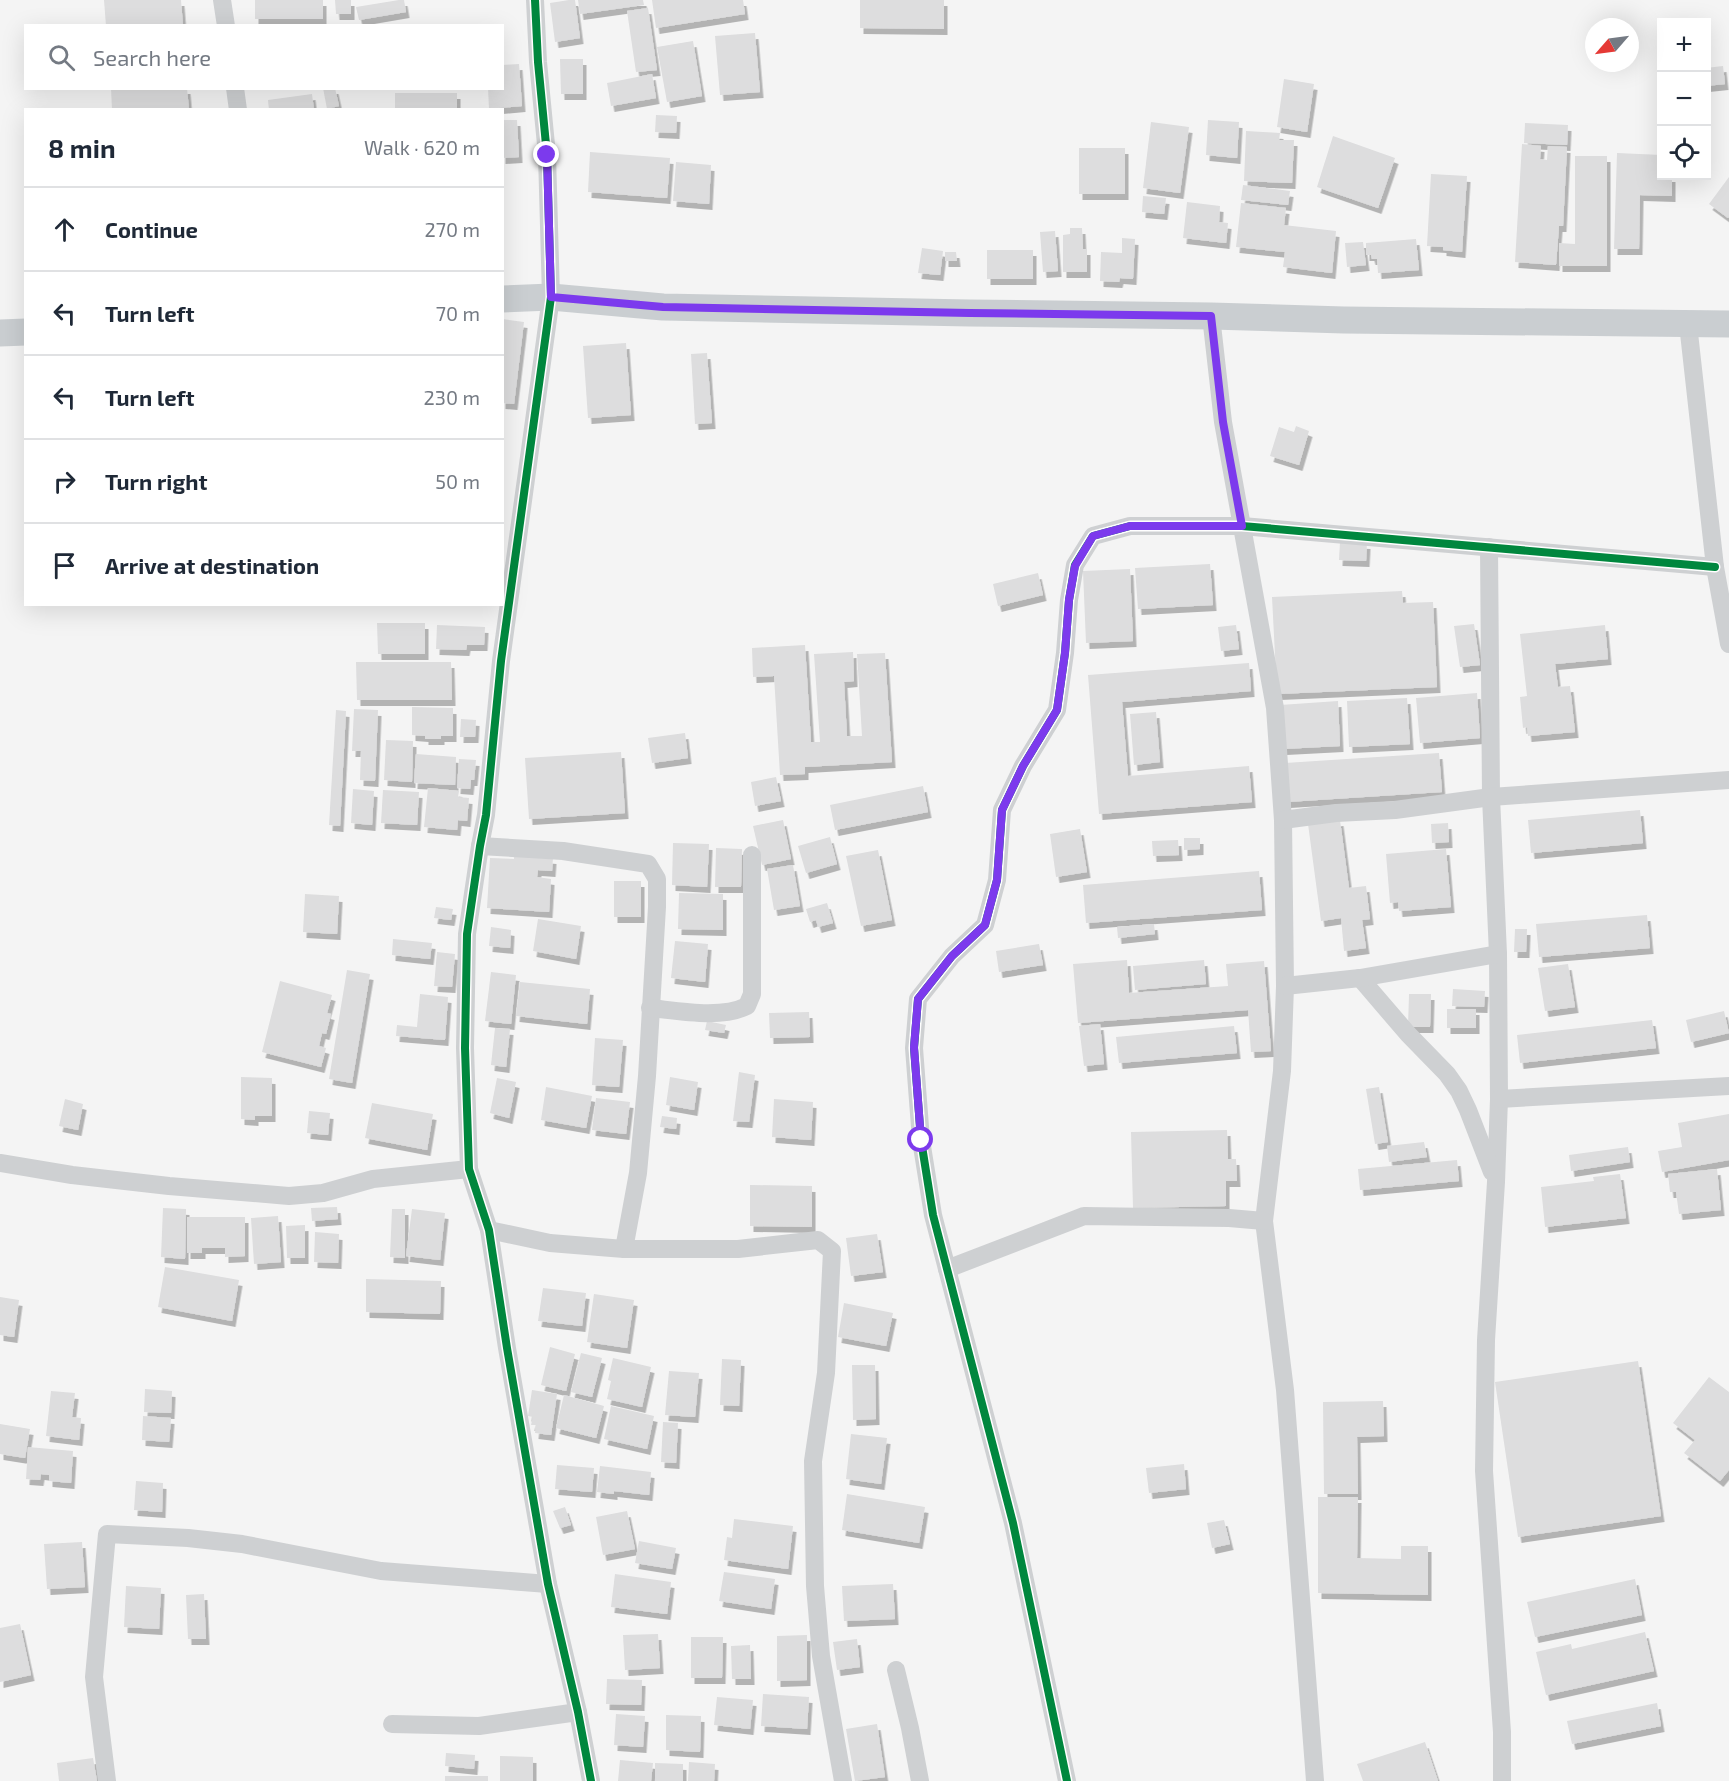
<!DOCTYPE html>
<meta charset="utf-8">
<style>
:root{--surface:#fff;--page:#f2f2f3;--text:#1f2937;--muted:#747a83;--line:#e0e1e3}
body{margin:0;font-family:"Exo 2",sans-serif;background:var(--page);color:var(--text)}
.controls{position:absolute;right:18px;top:18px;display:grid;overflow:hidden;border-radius:0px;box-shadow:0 6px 24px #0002}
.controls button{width:54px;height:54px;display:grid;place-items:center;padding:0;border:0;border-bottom:2px solid var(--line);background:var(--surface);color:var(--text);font:30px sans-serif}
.compass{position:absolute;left:1585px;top:18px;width:54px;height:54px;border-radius:50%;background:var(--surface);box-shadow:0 6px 24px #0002;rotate:242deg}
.stop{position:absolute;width:18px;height:18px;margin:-14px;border:4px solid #7c3aed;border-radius:50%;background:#fff}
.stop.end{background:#7c3aed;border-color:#fff;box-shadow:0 2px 6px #0008}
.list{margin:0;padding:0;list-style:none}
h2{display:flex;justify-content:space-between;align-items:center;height:78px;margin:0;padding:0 24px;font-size:26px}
h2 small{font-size:20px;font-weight:400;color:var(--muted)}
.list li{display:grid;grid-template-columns:39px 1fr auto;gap:18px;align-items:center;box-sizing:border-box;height:84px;padding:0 24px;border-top:2px solid var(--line)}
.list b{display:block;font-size:22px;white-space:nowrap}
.list em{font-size:20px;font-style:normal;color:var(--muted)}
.icon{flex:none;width:33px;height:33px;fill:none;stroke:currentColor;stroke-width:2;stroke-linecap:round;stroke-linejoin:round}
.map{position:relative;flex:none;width:1729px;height:1781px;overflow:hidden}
.search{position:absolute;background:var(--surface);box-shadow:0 6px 24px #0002;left:24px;top:24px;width:480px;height:66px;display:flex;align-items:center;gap:15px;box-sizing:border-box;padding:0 21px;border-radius:0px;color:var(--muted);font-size:22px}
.panel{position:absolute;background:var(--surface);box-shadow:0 6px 24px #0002;left:24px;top:108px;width:480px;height:498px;border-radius:0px}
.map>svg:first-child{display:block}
</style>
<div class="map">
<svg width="1729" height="1781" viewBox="0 0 1729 1781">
<defs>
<filter id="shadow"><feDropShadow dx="3.5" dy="6" stdDeviation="0" flood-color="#0004"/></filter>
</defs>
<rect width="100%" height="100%" fill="#f4f4f4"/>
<g fill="#ddddde" filter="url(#shadow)">
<polygon points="104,0 181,0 183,26 106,26"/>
<rect x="255" y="0" width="68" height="19"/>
<polygon points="335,0 351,0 351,14 336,14"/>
<polygon points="399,0 404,0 406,12 359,20 356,7"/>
<polygon points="569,0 575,0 580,38 555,42 550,3"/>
<polygon points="578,0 643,0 644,5 580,14"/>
<polygon points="652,0 743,0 745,14 656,28"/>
<polygon points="860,0 944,0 944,29 860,28"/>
<polygon points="648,8 657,70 636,72 627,11"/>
<polygon points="755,33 760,92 720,95 715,36"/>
<polygon points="693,41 702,96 667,102 657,47"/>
<polygon points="560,59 583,59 583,94 561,94"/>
<polygon points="519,64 522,106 489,109 488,88 502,88 502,65"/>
<polygon points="1723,66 1725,84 1706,86 1706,68"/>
<polygon points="652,74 656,98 611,106 607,83"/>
<polygon points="1284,79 1314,84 1307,132 1277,127"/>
<polygon points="111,88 187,88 189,110 112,110"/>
<polygon points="323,88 335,88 339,106 327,109"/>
<rect x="395" y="93" width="62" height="17"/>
<polygon points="312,94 314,110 269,110 268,100"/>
<polygon points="656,115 677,116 676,133 655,132"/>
<polygon points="502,120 517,120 519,157 502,158"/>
<polygon points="1208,120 1239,122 1237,158 1206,155"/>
<polygon points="1151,122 1189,127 1180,193 1143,188"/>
<polygon points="1525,123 1568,125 1567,145 1524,143"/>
<polygon points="1246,131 1280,133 1279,140 1294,140 1292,183 1244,181"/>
<polygon points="1333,136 1395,158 1378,208 1317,187"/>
<polygon points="1522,144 1541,146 1540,159 1547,160 1548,146 1567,147 1563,226 1559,226 1556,265 1515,262"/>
<rect x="1079" y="148" width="46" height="46"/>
<polygon points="590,152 670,158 667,198 588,192"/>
<polygon points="1617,153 1662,155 1662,176 1672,176 1672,196 1640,195 1639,249 1614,249"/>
<polygon points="1575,156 1607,156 1607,266 1559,266 1559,243 1575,244"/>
<polygon points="676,162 711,165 709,204 673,201"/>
<polygon points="1431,174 1467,176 1462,252 1443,250 1443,247 1427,246"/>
<polygon points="1729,177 1729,217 1728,218 1709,204"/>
<polygon points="1243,185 1290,191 1288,205 1241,200"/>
<polygon points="1143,196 1166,198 1164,214 1142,212"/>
<polygon points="1187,202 1220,206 1219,222 1228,223 1226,243 1183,238"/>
<polygon points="1241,203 1286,208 1284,225 1336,231 1332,273 1283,267 1285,252 1236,247"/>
<polygon points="1070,228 1082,228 1083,249 1087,249 1087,272 1063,272 1063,235 1070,234"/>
<polygon points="1055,231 1058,271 1043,272 1040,232"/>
<polygon points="1122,238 1135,239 1133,279 1120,278 1119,282 1100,281 1101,252 1122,253"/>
<polygon points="1416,239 1419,270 1378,273 1377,259 1372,259 1371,255 1366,255 1366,243"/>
<polygon points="1363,242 1366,265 1347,267 1345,243"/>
<polygon points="922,248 943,251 940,275 918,273"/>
<rect x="987" y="250" width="46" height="29"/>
<polygon points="945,252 956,252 957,261 945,261"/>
<polygon points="502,319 524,322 514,404 502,403"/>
<polygon points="626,343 631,415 588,418 583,346"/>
<polygon points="707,353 712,423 695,424 691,354"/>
<polygon points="1296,426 1309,431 1299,465 1270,456 1279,427 1294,432"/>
<polygon points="1340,542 1367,543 1366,561 1339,560"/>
<polygon points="1210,564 1213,605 1138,609 1135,568"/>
<polygon points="1130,569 1133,641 1086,643 1083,571"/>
<polygon points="1038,573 1043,595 998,606 993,584"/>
<polygon points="1402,591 1403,603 1433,602 1437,687 1277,694 1272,597"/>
<polygon points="377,623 425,623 425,654 378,654"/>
<polygon points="1474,624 1480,665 1460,667 1454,626"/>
<polygon points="437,625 485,627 484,645 467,645 466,650 436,649"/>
<polygon points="1236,625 1239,649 1221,651 1218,627"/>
<polygon points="1605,625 1608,659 1555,664 1558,687 1570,686 1575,732 1528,736 1527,727 1523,728 1520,697 1527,696 1520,634"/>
<polygon points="805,645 811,742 820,742 814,654 853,652 854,681 844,682 847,736 862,736 857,654 885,653 892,762 805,767 805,774 780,775 774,676 753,677 752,648"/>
<polygon points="356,662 451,662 452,700 357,700"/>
<polygon points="1249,663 1251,691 1122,702 1128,776 1249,766 1252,802 1099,814 1088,675"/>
<polygon points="1477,693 1480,738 1420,743 1416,698"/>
<polygon points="1407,698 1410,744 1349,747 1347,701"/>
<polygon points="1338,701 1340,746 1283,749 1280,705"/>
<polygon points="412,707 453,708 453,736 441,736 441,739 425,739 425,736 412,735"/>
<polygon points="354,709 378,710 375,781 360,780 361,751 352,751"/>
<polygon points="336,710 346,711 340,826 329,825"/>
<polygon points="1156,712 1160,762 1134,765 1130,714"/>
<polygon points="461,719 476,720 475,737 460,737"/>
<polygon points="685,733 688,758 652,763 648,738"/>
<polygon points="386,740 413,741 412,782 384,780"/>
<polygon points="621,752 625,813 529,819 525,758"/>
<polygon points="1439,753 1442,792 1287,802 1285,763"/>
<polygon points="416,754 456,757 455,785 414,783"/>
<polygon points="459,759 476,760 474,780 471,780 470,789 457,788"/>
<polygon points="776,777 781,801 755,806 751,782"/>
<polygon points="923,786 928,812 835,830 830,805"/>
<polygon points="428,788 459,791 458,797 469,798 467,821 458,820 457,830 424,827"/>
<polygon points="353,789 374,791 372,825 351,823"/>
<polygon points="383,790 419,792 417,825 381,823"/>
<polygon points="1640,810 1643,843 1531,853 1528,820"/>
<polygon points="783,820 791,859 762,865 753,826"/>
<polygon points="1340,820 1349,888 1366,886 1370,919 1362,920 1366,948 1344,951 1341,918 1321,921 1308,824"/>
<polygon points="1448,823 1449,842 1432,843 1431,824"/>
<polygon points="1080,829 1087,872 1056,877 1050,834"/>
<polygon points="830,837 837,864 806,873 798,846"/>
<polygon points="1184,838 1200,838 1200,849 1184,850"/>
<polygon points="1178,840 1179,855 1153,856 1152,841"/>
<polygon points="673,843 709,844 707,887 672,885"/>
<polygon points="716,848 742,849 741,887 715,887"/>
<polygon points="1446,849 1451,907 1399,911 1398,902 1390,903 1386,854"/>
<polygon points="878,850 892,920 861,926 846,856"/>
<polygon points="514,855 553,858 552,871 538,870 537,877 551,879 549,912 487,908 490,858 514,859"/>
<polygon points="793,865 800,906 774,910 767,869"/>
<polygon points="1259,871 1262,910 1086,923 1083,885"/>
<rect x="614" y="881" width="27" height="36"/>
<polygon points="679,893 723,894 723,930 678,929"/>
<polygon points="305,894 339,896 337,934 303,932"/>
<polygon points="827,903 833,923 818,927 816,920 810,922 806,909"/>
<polygon points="436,907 453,909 451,920 434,918"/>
<polygon points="1647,915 1650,948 1539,957 1536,924"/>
<polygon points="538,919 581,926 576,959 533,951"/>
<polygon points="1154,924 1155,934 1118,938 1117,927"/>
<polygon points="491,927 511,930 510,948 489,946"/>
<polygon points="1515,929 1527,929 1526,952 1514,952"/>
<polygon points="393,939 432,943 430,959 392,955"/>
<polygon points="675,941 708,944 705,982 671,978"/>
<polygon points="1039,944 1043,965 999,972 996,951"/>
<polygon points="437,952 455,954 452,987 434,986"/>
<polygon points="1127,960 1129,993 1228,986 1226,964 1264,961 1271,1051 1251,1052 1248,1010 1078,1023 1073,964"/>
<polygon points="1204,960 1206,984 1135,990 1133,966"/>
<polygon points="1568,964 1575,1007 1545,1011 1538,968"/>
<polygon points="347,970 370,974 352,1083 329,1079"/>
<polygon points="491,972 516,975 511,1024 485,1021"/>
<polygon points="280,981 332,995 327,1013 331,1014 326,1034 322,1033 319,1046 326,1048 321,1067 262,1052"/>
<polygon points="520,982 590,989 587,1024 516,1016"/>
<polygon points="1453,989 1485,991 1484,1007 1452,1006"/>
<polygon points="420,994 448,997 445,1040 396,1036 397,1025 417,1027"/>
<polygon points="1409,994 1431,994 1430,1027 1408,1027"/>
<rect x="1447" y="1009" width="29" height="19"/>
<polygon points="1724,1011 1729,1033 1691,1042 1686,1020"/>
<polygon points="809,1012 810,1037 770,1038 769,1013"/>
<polygon points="1652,1020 1656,1048 1520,1063 1517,1035"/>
<polygon points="707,1021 726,1025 724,1033 705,1030"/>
<polygon points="1100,1024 1104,1064 1084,1066 1079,1026"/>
<polygon points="1234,1026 1237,1053 1119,1063 1116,1037"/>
<polygon points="495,1028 510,1029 506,1067 491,1065"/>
<polygon points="595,1038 623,1040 619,1087 592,1085"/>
<polygon points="739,1072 755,1075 749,1122 733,1121"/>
<polygon points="241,1077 272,1078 272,1116 255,1116 255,1120 241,1119"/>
<polygon points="670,1077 698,1082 694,1110 666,1105"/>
<polygon points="497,1078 516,1082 509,1118 490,1113"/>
<polygon points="546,1087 592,1096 586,1128 541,1120"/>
<polygon points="1379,1087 1388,1142 1375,1144 1366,1089"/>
<polygon points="596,1098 630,1102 626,1134 592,1130"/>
<polygon points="65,1099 83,1104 78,1130 59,1126"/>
<polygon points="774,1099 813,1102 811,1140 772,1137"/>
<polygon points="372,1103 433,1114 427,1150 365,1138"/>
<polygon points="309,1111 330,1113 328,1135 307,1133"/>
<polygon points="1729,1114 1729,1160 1662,1172 1658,1151 1682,1147 1678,1123"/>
<polygon points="662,1116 677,1118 676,1129 660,1127"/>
<polygon points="1227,1130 1228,1159 1236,1159 1237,1181 1226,1181 1226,1206 1133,1208 1131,1132"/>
<polygon points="1424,1142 1427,1157 1389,1162 1387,1146"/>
<polygon points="1628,1147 1630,1162 1571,1171 1569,1155"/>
<polygon points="1457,1160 1459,1181 1360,1190 1358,1169"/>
<polygon points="1717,1169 1721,1210 1679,1214 1676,1192 1670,1192 1668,1174"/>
<polygon points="1620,1174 1626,1218 1545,1227 1541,1187 1594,1181 1593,1177"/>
<polygon points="750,1185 812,1186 812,1227 750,1226"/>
<polygon points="337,1207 338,1219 312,1221 311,1208"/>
<polygon points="163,1208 186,1209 185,1259 161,1257"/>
<polygon points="392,1209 405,1209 405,1258 390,1257"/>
<polygon points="412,1209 445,1213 440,1260 406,1256"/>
<polygon points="278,1216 281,1262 254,1264 251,1218"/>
<polygon points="187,1217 245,1217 245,1256 225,1257 225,1248 202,1248 202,1253 187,1253"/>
<polygon points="305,1225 305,1258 287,1258 286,1226"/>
<polygon points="315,1232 339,1234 338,1263 314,1262"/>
<polygon points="877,1234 883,1272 851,1276 846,1238"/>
<polygon points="165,1267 239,1280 232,1321 158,1307"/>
<polygon points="366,1279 441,1281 440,1314 366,1312"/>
<polygon points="543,1288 586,1293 582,1326 538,1321"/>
<polygon points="594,1294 634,1300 627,1348 587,1342"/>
<polygon points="0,1297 19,1300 14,1337 0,1335"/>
<polygon points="844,1303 893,1313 886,1346 838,1337"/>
<polygon points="550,1347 575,1354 566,1391 541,1385"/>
<polygon points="581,1353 602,1358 592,1397 571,1392"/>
<polygon points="613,1358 651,1367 642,1407 607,1399 611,1381 608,1380"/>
<polygon points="722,1359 741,1360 739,1406 720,1405"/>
<polygon points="1638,1361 1661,1516 1518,1537 1495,1382"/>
<polygon points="852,1365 875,1365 876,1419 853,1420"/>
<polygon points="669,1371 699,1373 695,1417 665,1415"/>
<polygon points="1709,1377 1729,1392 1729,1470 1720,1481 1684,1453 1695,1440 1673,1423"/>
<polygon points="145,1389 172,1391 171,1413 144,1412"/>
<polygon points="532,1390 557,1394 551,1435 535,1433 536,1425 531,1425 533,1417 528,1416"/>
<polygon points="51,1391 75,1393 72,1417 81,1418 79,1440 46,1436"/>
<polygon points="564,1395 604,1406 596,1438 556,1428"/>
<polygon points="1383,1401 1384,1436 1357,1437 1358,1494 1324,1494 1323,1402"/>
<polygon points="611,1406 654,1416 647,1449 604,1439"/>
<polygon points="143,1416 171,1418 169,1442 142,1440"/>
<polygon points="663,1422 678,1423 676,1463 661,1462"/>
<polygon points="0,1424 30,1429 25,1458 0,1454"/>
<polygon points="851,1434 887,1438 881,1484 846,1479"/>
<polygon points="28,1447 73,1451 71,1483 49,1481 49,1475 41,1474 40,1480 26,1479"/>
<polygon points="1184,1464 1186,1489 1149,1493 1146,1468"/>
<polygon points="557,1465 594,1468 592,1492 555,1489"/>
<polygon points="600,1466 651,1472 649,1495 614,1491 614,1494 597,1492"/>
<polygon points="136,1481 163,1483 162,1512 134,1510"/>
<polygon points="847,1494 925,1507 919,1543 842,1530"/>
<polygon points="1318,1497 1358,1497 1357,1558 1401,1559 1401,1546 1428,1546 1428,1595 1318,1593"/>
<polygon points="565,1507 571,1525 560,1528 553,1511"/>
<polygon points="627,1511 635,1549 603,1555 596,1517"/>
<polygon points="734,1519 793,1526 788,1569 724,1560 727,1537 732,1538"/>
<polygon points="1224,1520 1230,1544 1212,1548 1207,1523"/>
<polygon points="639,1541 676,1548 672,1569 635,1563"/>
<polygon points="82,1542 85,1587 47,1589 44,1544"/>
<polygon points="724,1572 775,1579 771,1609 719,1601"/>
<polygon points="615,1574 671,1582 667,1614 611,1607"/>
<polygon points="1635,1579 1642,1615 1535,1637 1527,1602"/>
<polygon points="893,1584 895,1619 844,1621 842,1586"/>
<polygon points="126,1586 161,1588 159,1629 124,1627"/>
<polygon points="204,1594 206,1639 188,1639 186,1595"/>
<polygon points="20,1624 31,1675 0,1682 0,1628"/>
<polygon points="1645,1632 1654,1671 1546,1695 1536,1652 1571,1644 1572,1649"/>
<polygon points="658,1634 660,1668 625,1670 623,1635"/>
<polygon points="807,1635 807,1680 777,1681 777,1636"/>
<polygon points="691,1637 723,1637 722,1678 691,1678"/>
<polygon points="857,1639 860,1667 837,1670 833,1642"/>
<polygon points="750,1645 751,1679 732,1679 731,1646"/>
<polygon points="607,1679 642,1680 641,1705 606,1704"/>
<polygon points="763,1694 809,1697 807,1729 761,1726"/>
<polygon points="717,1697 753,1700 750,1729 714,1725"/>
<polygon points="1657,1703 1661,1726 1572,1744 1567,1721"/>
<polygon points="616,1714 645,1716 643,1747 614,1745"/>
<polygon points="666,1715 701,1716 700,1752 666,1750"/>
<polygon points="877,1724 885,1777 855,1781 846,1729"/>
<polygon points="1425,1742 1438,1781 1363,1781 1357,1764"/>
<polygon points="446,1753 475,1755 474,1769 445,1766"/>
<polygon points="500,1756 533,1757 533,1781 500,1781"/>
<polygon points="93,1758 97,1781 59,1781 57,1763"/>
<polygon points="620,1760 653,1763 651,1781 618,1781"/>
<polygon points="689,1762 715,1764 714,1781 688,1781"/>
<polygon points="655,1763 683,1764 683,1781 655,1781"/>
<rect x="445" y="1776" width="43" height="5"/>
</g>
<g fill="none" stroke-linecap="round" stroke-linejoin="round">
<g stroke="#ced0d2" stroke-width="18">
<polyline points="222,0 226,26"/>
<polyline points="535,0 538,62 547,155 551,297 501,661 486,815 480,846 467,934 465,1048 469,1169 489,1230 507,1348 548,1584 578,1712 591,1781"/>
<polyline points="235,88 238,110"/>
<polyline points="1211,316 1223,422 1275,708 1283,820 1285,986 1282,1071 1264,1221 1285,1390 1315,1781"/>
<polyline points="1688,324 1715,567 1729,644"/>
<polyline points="1489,547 1491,797 1498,954 1499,1099 1496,1182 1486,1340 1484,1471 1502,1732 1502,1781"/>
<polyline points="1283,820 1336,813 1395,810 1491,797 1729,780"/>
<polyline points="480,846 563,851 648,864 657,879 657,907 647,1076 638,1173 624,1249"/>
<polyline points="1360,978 1408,1034 1447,1074 1459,1091 1468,1110 1492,1172"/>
<polyline points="1285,986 1360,978 1498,954"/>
<path d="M650 1008C679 1011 721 1019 747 1006L752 994V855"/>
<polyline points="1499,1099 1729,1086"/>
<polyline points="0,1163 72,1175 169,1186 289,1196 323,1193 373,1179 469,1169"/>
<polyline points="489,1230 550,1243 624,1249 738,1249 818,1240 832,1251 826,1373 813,1461 815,1586 821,1656 843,1781"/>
<polyline points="947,1269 1084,1216 1229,1218 1264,1221"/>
<polyline points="896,1670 910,1728 920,1781"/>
<polyline points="392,1724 479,1726 578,1712"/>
<polyline points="107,1781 94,1677 107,1534 188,1538 242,1544 381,1571 548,1584"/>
<polyline points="1067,1781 1013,1523 933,1215 921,1140 914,1048 918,999 952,956 985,925 997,880 1002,810 1023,766 1057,710 1065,653 1069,600 1075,565 1093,536 1130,526 1242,526 1715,567"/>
</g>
<g stroke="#caced1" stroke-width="27">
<polyline points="502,299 551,297 663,307 970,313 1211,316 1344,320 1729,324"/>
<polyline points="0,333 26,332"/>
</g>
<defs>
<g id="cycleway">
<polyline points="535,0 538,62 547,155 551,297 501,661 486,815 480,846 467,934 465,1048 469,1169 489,1230 507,1348 548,1584 578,1712 591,1781"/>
<polyline points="1067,1781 1013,1523 933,1215 921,1140 914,1048 918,999 952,956 985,925 997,880 1002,810 1023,766 1057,710 1065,653 1069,600 1075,565 1093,536 1130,526 1242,526 1715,567"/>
</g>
</defs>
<use href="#cycleway" stroke="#fff" stroke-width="11"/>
<use href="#cycleway" stroke="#00873e" stroke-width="8"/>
</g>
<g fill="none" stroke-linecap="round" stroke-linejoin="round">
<polyline stroke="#7c3aed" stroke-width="8" points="547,155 551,297 663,307 970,313 1211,316 1223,422 1242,526 1130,526 1093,536 1075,566 1069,600 1065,653 1057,710 1023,766 1002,810 997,880 985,925 952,956 918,999 914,1047 921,1140"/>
</g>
</svg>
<div class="controls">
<button>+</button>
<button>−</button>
<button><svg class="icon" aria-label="locate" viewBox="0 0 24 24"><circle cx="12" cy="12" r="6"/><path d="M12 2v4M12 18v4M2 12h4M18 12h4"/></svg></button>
</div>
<svg class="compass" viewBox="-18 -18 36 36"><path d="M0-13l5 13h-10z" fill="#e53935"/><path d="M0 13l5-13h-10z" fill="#747a83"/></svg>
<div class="stop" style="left:921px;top:1140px"></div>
<div class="stop end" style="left:547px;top:155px"></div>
<div class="search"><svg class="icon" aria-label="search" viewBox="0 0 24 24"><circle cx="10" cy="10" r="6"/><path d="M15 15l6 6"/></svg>Search here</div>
<section class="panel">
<h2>8 min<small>Walk · 620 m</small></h2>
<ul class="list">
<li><svg class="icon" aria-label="ahead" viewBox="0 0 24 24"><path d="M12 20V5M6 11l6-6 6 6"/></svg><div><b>Continue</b></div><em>270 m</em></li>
<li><svg class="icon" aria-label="left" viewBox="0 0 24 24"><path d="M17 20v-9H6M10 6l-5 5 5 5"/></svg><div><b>Turn left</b></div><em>70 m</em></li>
<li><svg class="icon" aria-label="left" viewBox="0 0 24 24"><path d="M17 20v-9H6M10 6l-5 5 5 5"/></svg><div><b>Turn left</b></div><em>230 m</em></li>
<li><svg class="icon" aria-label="right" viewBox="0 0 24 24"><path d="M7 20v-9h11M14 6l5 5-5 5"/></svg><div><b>Turn right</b></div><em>50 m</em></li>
<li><svg class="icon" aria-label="arrive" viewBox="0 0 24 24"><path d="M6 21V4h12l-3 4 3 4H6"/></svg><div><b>Arrive at destination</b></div></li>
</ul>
</section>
</div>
